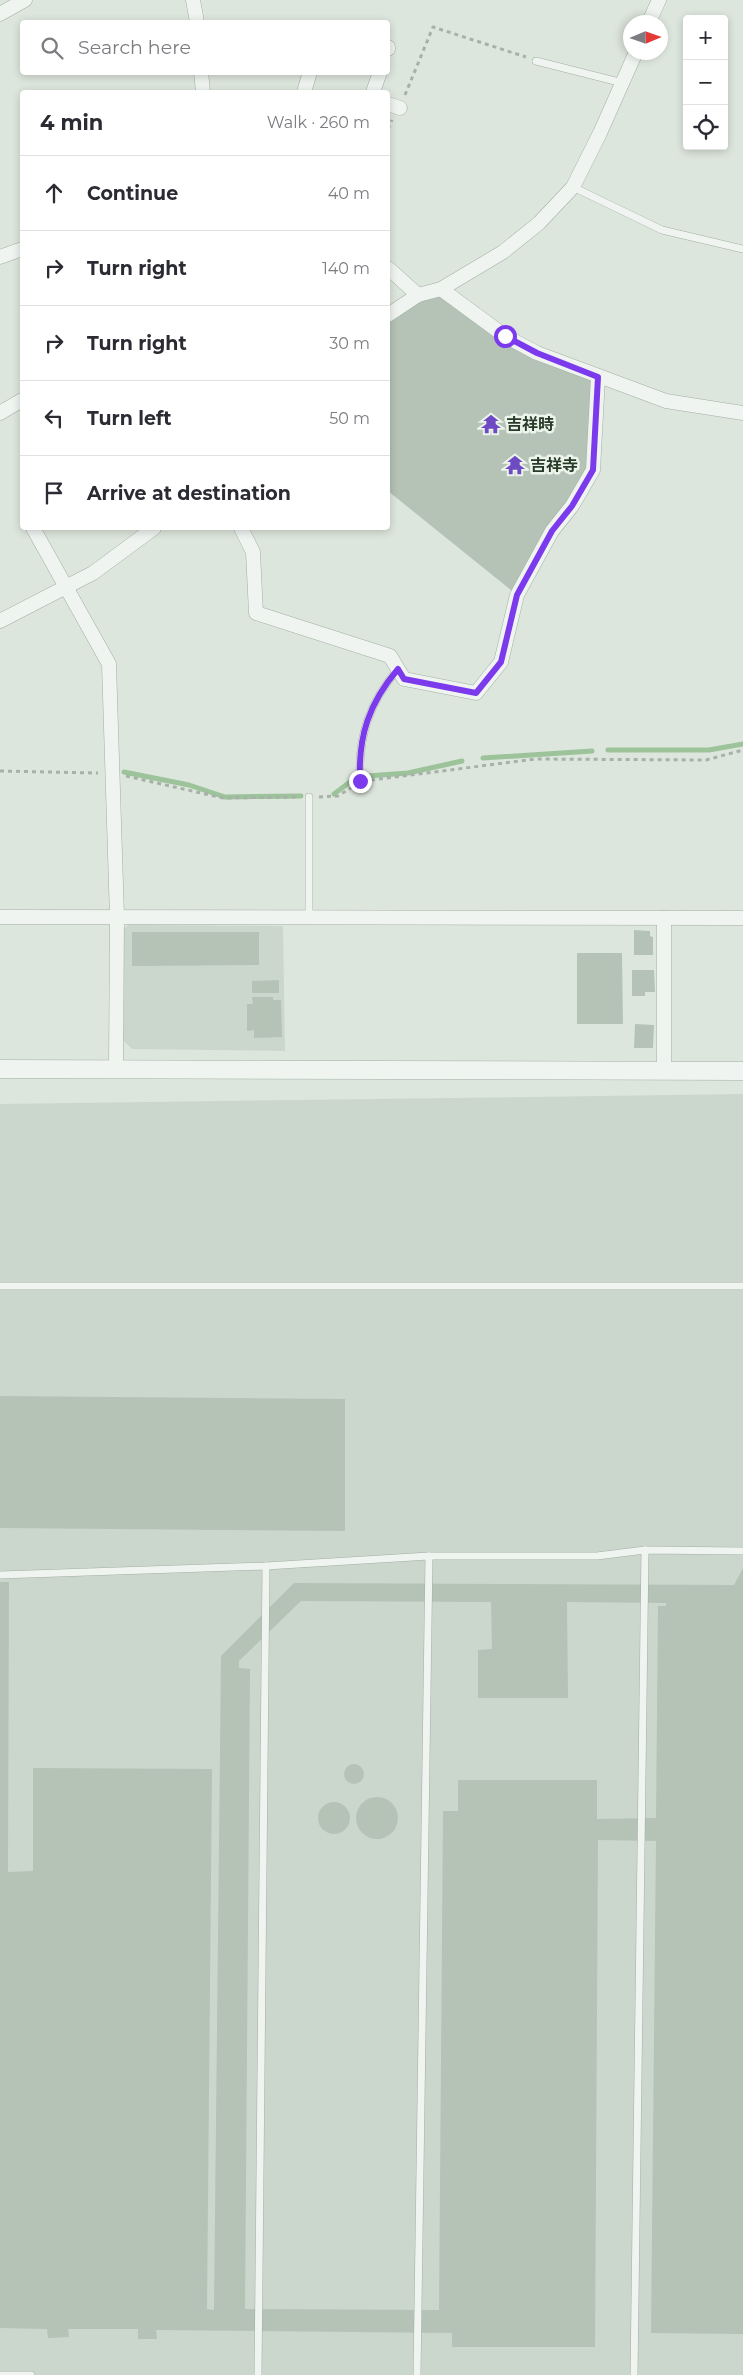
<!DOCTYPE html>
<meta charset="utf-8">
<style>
:root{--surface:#fff;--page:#f7f7f7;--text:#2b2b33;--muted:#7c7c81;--line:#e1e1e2}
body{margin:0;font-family:Montserrat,"Noto Sans JP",sans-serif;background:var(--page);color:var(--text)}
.controls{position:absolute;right:15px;top:15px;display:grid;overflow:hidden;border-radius:5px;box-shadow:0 2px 8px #0003}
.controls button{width:45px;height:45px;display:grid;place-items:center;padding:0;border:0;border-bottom:1px solid var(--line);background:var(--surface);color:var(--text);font:25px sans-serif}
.compass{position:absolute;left:623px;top:15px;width:45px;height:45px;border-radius:50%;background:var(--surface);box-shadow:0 2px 8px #0003;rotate:88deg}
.stop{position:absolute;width:15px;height:15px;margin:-11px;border:4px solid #7c3aed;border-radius:50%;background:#fff}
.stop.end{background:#7c3aed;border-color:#fff;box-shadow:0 1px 5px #0008}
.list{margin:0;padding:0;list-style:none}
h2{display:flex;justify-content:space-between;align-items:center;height:65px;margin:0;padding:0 20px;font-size:21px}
h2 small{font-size:16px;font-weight:400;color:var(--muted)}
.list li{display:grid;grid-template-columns:32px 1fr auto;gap:15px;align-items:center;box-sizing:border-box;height:75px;padding:0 20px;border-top:1px solid var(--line)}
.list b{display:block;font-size:19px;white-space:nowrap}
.list em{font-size:16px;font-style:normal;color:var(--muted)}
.icon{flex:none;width:28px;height:28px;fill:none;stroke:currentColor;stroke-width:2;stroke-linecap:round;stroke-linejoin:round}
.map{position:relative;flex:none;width:743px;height:2375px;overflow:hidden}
.search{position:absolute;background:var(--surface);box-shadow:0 2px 8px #0003;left:20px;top:20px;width:370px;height:55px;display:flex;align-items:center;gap:12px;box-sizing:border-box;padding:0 18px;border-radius:5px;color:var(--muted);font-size:19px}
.panel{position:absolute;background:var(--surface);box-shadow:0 2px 8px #0003;left:20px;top:90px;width:370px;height:440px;border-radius:5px}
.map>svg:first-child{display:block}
</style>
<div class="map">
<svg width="743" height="2375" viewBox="0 0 743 2375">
<rect width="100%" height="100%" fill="#dde6dd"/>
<g fill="#cbd7cc">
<polygon points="128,925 283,926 285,1051 132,1049 122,1039 123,930"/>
<polygon points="743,1094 743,2375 0,2375 0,1104"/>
</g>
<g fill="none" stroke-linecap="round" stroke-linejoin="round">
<g stroke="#9cc39a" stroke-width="5">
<polyline points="608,750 709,750 743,744"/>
<polyline points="483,758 592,751"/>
<polyline points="124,772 189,785 225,797 301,796"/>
<polyline points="367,776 408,773 462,761"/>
<polyline points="334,794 354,779"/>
</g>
</g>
<g fill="#b5c2b6" fill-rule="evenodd">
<polygon points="441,289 505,336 598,377 593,470 517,595 388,491 388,317"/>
<polygon points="634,930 650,931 650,936 653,937 653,955 634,955"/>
<polygon points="132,932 259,932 259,965 132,966"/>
<polygon points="577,953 622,953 623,1024 577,1024"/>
<polygon points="632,970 654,970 655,992 645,992 645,996 632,996"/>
<polygon points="279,980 279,993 252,993 252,981"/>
<polygon points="252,997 273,997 273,1000 281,1000 282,1037 254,1038 254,1030 247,1031 247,1004 253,1004"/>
<polygon points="635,1024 654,1025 653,1048 634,1048"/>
<polygon points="0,1396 345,1399 345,1531 0,1528"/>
<path d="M743 1568V2334L651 2333 656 1841 598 1840 595 2347H452V2333L156 2330 157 2339H138V2329H68L69 2337 48 2338 47 2329 0 2328V1582H9L8 1872 33 1871V1768L212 1769 207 2309 214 2310 221 1656 294 1583 734 1585ZM301 1601 491 1602 492 1649 478 1650V1698H568L567 1602 666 1603V1606H658L656 1818 597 1819V1780H458V1811H443L439 2310 245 2309 250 1669 239 1668V1661Z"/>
<circle cx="354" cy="1774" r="10"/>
<circle cx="377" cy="1818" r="21"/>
<circle cx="334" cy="1818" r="16"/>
</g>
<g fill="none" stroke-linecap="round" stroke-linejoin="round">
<defs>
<g id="service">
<polyline points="536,61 623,83"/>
<polyline points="573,187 662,230 743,249"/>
<path d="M360 781C358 736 369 703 398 669"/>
<polyline points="309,918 309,797"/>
<polyline points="0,1286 743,1286"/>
<polyline points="0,1575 266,1566 429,1556 597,1556 645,1550 743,1551"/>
<polyline points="0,2375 31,2375"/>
<polyline points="258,2375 266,1566"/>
<polyline points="417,2375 429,1556"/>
<polyline points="634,2375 645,1550"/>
</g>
<g id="minor">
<polyline points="193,0 197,22"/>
<polyline points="0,14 25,0"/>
<polyline points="649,22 659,0"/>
<polyline points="388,47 388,49"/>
<polyline points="201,72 203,92"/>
<polyline points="304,92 310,72"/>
<polyline points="373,92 380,72"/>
<polyline points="388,104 400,108"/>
<polyline points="0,257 22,249"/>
<polyline points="388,268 418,295"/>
<polyline points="441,289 505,336 537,353 666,401 743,413"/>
<polyline points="388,315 418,295 441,289 503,252 539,223 573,187 600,133 636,52"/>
<polyline points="0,413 22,400"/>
<polyline points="33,528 109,664 117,917 116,1069"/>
<polyline points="241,528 253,552 256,613 390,656 404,679 476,693 501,662 517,595 552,531 572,506 593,470 598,377"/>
<polyline points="0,621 93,573 154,528"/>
<polyline points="0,917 743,918"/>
<polyline points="664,918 664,1071"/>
</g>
<polyline id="tertiary" points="0,1069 743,1071"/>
</defs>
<use href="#service" stroke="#a3afa3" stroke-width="8"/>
<use href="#minor" stroke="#a3afa3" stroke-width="15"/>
<use href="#tertiary" stroke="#a3afa3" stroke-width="19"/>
<g stroke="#a7b1a8" stroke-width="3" stroke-dasharray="4 4" stroke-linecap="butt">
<polyline points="405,95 433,27 526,57"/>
<polyline points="388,129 392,120"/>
<polyline points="0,771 98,773"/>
<polyline points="126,776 223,798 297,797"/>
<polyline points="371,780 536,759 706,760 743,750"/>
<polyline points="319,797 338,796 352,787"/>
</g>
<use href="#service" stroke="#eff4f0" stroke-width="7"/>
<use href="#minor" stroke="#eff4f0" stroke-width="14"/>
<use href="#tertiary" stroke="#eff4f0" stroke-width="18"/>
</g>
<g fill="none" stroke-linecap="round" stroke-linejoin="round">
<path stroke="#7c3aed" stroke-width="6" d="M360 781C358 736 369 703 398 669L404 679 476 693 501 662 517 595 552 531 572 506 593 470 598 377 537 353 505 336"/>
</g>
<defs>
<symbol id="temple-bare" viewBox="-9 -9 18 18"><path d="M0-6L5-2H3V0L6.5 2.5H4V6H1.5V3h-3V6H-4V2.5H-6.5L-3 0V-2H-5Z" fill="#6e4ac3" stroke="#ecf4ec" stroke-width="2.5" paint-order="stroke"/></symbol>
</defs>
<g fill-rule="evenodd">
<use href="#temple-bare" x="477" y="410" width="28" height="28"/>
<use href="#temple-bare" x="501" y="451" width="28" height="28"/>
</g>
<g text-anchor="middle" stroke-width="5" stroke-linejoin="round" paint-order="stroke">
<g font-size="16" font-weight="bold" fill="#283b29" stroke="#ecf4ec" text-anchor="start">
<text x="506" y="430">吉祥時</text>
<text x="530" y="471">吉祥寺</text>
</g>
</g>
</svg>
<div class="controls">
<button>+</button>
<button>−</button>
<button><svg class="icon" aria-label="locate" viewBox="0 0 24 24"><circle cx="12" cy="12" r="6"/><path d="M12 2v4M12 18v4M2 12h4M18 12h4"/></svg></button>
</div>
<svg class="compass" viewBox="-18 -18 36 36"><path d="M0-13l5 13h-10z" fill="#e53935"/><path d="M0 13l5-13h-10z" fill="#7c7c81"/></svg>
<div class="stop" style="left:505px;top:336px"></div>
<div class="stop end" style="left:360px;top:781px"></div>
<div class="search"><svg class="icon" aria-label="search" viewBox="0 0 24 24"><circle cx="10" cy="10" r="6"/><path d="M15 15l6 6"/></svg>Search here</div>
<section class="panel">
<h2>4 min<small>Walk · 260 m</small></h2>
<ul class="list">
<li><svg class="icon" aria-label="ahead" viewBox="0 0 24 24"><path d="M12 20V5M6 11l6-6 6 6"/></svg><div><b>Continue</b></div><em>40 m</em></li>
<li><svg class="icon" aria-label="right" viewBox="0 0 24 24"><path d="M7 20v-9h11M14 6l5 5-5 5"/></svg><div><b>Turn right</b></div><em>140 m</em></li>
<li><svg class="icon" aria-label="right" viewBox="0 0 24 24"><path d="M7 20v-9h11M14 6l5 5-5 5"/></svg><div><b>Turn right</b></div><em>30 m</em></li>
<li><svg class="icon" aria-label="left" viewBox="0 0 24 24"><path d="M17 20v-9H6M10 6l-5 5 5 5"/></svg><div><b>Turn left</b></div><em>50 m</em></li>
<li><svg class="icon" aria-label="arrive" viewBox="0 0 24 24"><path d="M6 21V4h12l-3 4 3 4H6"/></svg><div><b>Arrive at destination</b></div></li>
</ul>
</section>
</div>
